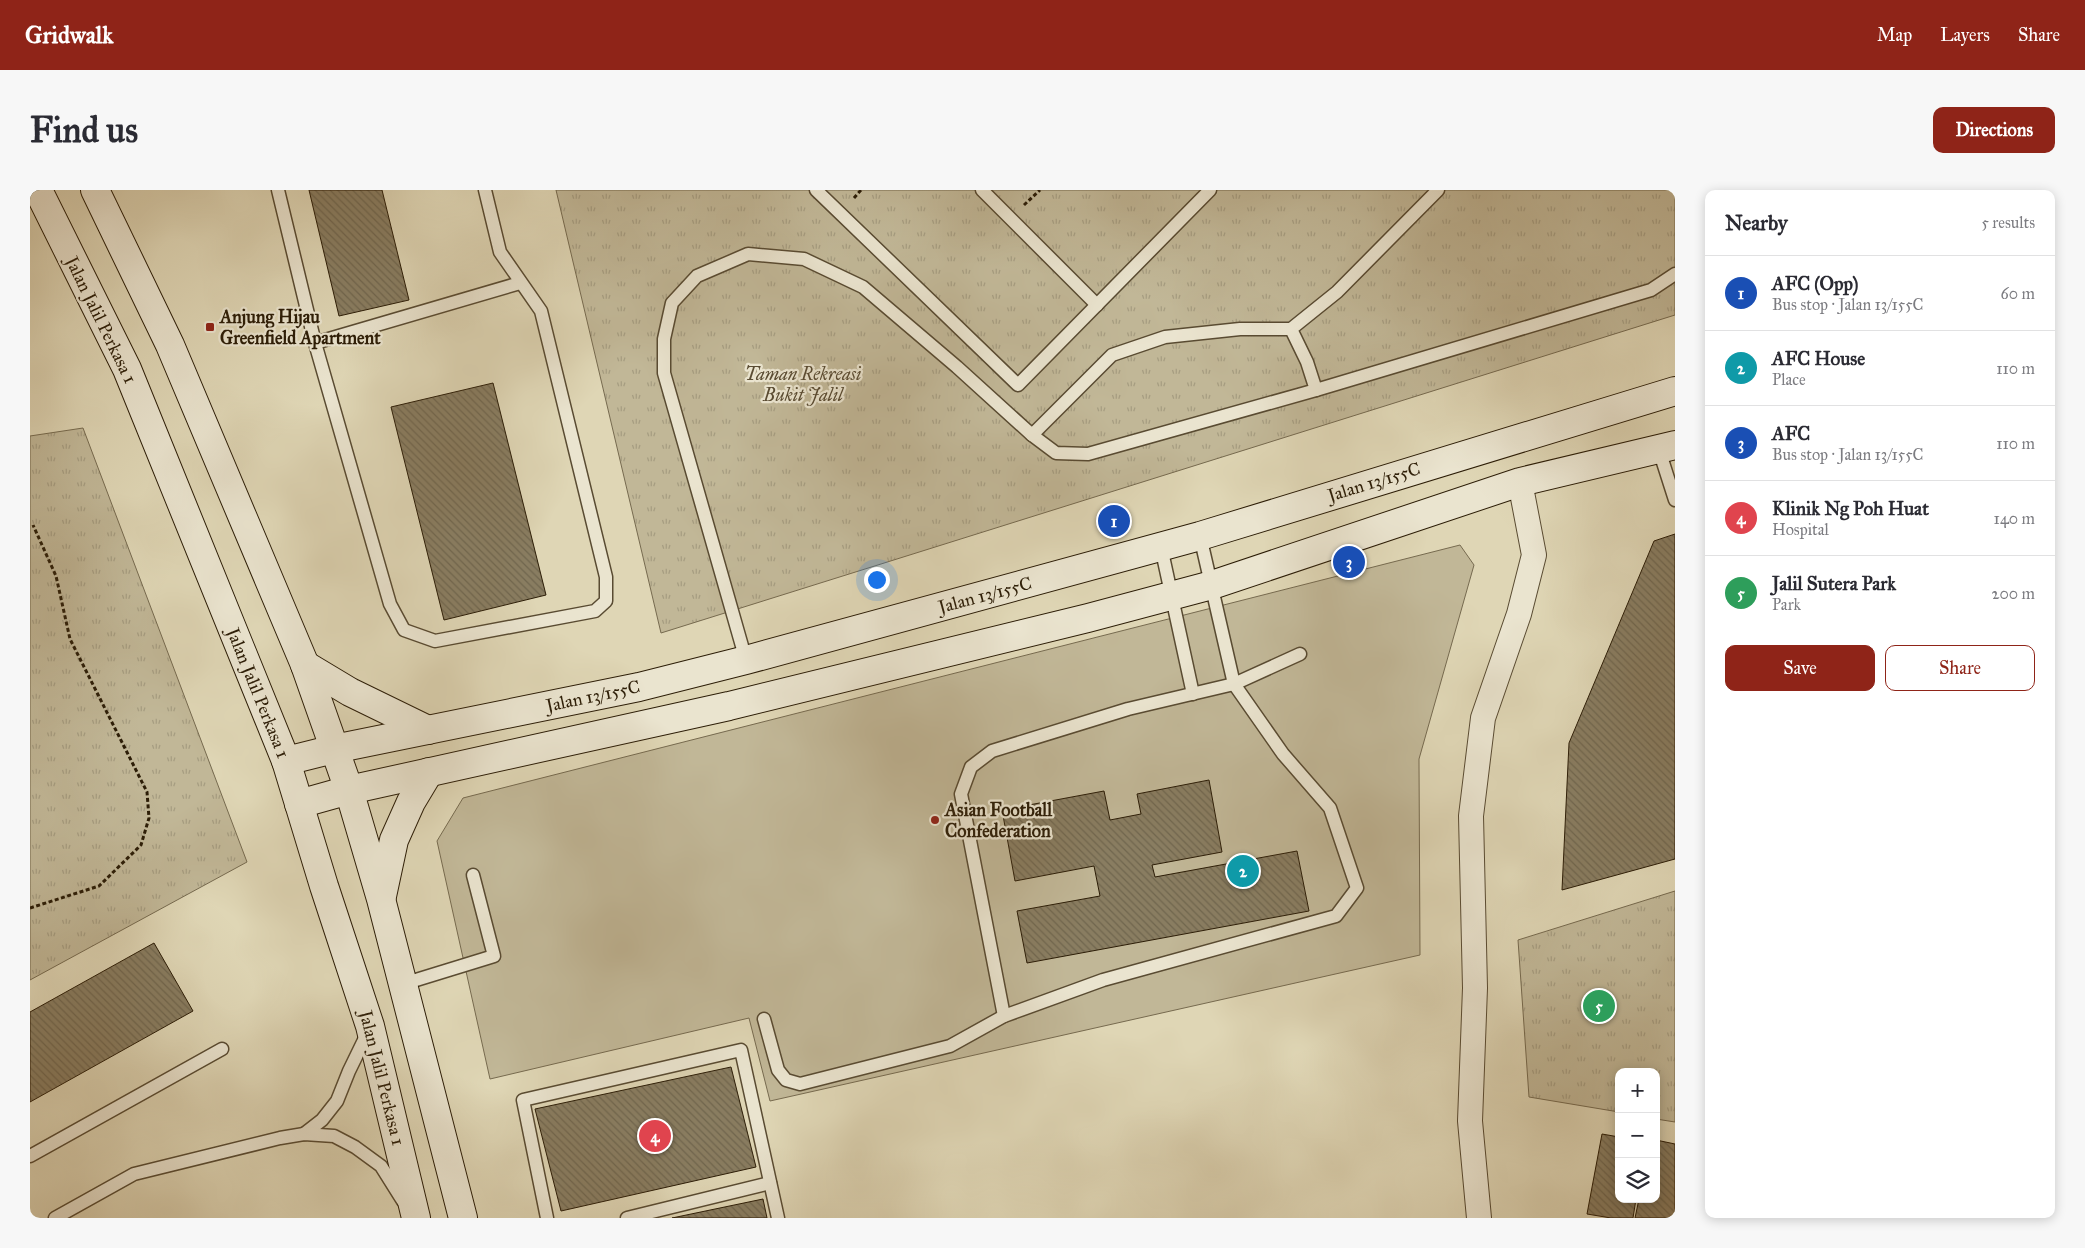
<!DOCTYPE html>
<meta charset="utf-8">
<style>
:root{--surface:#fff;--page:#f7f7f7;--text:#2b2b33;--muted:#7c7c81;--line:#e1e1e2;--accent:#8f2418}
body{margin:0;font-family:"IM FELL Great Primer",serif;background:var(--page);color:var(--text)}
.controls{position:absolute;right:15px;bottom:15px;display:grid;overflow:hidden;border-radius:10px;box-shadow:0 2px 12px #0003}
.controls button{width:45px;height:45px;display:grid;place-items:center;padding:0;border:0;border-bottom:1px solid var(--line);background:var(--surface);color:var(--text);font:25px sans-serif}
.you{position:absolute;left:846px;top:389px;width:18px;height:18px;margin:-12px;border:4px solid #fff;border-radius:50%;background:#1a73e8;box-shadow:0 0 0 8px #1a73e833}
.badge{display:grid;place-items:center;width:32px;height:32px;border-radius:50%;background:var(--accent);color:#fff;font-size:16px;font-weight:700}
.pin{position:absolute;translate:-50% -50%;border:2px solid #fff;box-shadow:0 1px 5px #0006}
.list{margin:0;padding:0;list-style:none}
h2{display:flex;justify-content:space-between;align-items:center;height:65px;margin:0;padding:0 20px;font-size:21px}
h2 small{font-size:16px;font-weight:400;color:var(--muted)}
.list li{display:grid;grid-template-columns:32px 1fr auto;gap:15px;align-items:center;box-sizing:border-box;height:75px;padding:0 20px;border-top:1px solid var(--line)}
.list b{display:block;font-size:19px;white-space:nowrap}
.list p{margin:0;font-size:16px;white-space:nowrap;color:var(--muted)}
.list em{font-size:16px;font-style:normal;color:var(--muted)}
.actions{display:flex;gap:10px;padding:15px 20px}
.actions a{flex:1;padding:11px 0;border:1px solid var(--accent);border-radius:10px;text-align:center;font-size:18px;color:var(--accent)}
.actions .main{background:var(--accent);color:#fff}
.icon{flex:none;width:28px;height:28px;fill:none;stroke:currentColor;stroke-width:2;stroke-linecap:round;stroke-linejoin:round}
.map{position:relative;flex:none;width:1645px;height:1028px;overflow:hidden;border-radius:10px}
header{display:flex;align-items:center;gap:30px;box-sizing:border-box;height:70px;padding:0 25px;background:var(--accent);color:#fff}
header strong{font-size:24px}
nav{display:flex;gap:28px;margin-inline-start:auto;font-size:18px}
.intro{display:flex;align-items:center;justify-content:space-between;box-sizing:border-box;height:120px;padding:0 30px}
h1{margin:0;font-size:35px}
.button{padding:12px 22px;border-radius:10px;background:var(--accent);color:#fff;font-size:18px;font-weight:700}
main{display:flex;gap:30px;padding:0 30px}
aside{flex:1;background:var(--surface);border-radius:10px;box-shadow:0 2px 12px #0003}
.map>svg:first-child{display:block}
</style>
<header>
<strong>Gridwalk</strong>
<nav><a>Map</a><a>Layers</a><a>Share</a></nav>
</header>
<div class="intro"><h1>Find us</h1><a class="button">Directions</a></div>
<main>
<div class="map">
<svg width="1645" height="1028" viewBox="0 0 1645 1028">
<defs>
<pattern id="grass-tufts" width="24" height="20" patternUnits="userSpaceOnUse" patternTransform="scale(1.25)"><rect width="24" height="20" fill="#c1b797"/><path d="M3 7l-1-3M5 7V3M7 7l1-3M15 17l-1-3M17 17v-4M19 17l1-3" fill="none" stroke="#a69d81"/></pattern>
<pattern id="building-back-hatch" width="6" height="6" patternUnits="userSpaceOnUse" patternTransform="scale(1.25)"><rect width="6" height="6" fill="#897d61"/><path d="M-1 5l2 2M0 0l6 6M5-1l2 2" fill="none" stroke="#70664e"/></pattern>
</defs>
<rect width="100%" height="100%" fill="#dfd6b5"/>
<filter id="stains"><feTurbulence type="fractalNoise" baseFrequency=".004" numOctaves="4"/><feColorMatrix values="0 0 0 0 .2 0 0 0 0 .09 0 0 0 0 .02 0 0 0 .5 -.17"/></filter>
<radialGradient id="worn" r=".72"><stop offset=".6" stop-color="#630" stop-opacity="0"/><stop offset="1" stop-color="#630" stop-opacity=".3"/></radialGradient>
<g fill="url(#grass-tufts)" stroke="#766a4f">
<polygon points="526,0 1645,0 1645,125 631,443"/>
<polygon points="53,238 217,672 0,790 0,246"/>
<polygon points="1645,701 1645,932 1626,929 1626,882 1589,882 1589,922 1499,907 1488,750"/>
</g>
<polygon fill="#c1b797" stroke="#766a4f" points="1430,355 1444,375 1389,569 1390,765 740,911 719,828 460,889 407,651 433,608"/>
<g fill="url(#building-back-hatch)" stroke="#2c1d07">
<polygon points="279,0 352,0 379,110 309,126"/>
<polygon points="463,193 516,405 414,430 361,217"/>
<polygon points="1645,344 1645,669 1532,700 1539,553 1624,351"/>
<polygon points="1179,590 1192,662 1122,675 1125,687 1267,661 1279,721 997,773 987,721 1070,706 1064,676 985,691 972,620 1074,601 1080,630 1111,624 1107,604"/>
<polygon points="124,753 163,821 0,912 0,822"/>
<polygon points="701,877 726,977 531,1021 505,919"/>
<polygon points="1572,944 1589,947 1589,1009 1606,1009 1603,1028 1581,1028 1557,1024"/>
<polygon points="1626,950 1645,954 1645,1028 1605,1028 1609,1009 1626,1009"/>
<polygon points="733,1009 737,1028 642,1028"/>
</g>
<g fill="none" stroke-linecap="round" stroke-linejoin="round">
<defs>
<g id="service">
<polyline points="248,0 285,153 360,414 374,440 405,451 565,421 576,411 576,387 511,121 470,62 455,0"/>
<polyline points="786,0 988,195 1180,0"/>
<polyline points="952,0 1067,115"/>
<polyline points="1261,139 1277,172 1286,200 1058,264 1026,263 1002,245 1082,165 1135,147 1210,139 1261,139 1307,102 1408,0"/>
<polyline points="285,153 490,93"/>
<polyline points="1286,200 1621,100 1645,84"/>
<polyline points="1629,260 1645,310"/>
<polyline points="1131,357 1163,504"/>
<polyline points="716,470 634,183 634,149 642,113 667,86 718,64 774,69 833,97 927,177 1002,245"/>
<polyline points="373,794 464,766 443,685"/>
<polyline points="974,826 931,604 941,577 962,561 1098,519 1204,494 1270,464"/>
<polyline points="734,829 748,880 756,890 770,894 920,856 974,826 1073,790 1306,726 1327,698 1300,618 1253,564 1204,494 1170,346"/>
<polyline points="274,944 292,930 307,911 319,881 338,842"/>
<polyline points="0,966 192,859"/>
<polyline points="25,1028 104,984 250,948 274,944 304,946 325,957 351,976 373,1011"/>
<polyline points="517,1028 493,910 711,860 748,1028"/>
<polyline points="597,1028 740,993"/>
</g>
<polyline id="minor" points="1449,1028 1440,931 1445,798 1441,626 1453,528 1489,424 1504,365 1490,292"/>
<g id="secondary">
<polyline points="8,0 97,179 256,571 294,696 340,836 386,1028"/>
<polyline points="65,0 140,155 275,475 319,600 351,709 433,1028"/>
<polyline points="275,475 320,502 398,540"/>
<polyline points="256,571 304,559 609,497 716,470 1170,346 1645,201"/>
<polyline points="269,614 319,600 699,516 1058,428 1182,395 1490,292 1645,255"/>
<polyline points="352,706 364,650 381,612 399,582"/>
</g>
</defs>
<use href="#service" stroke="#594b32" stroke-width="15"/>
<use href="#minor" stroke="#594b32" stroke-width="26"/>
<use href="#secondary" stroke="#2c1d07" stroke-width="30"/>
<g stroke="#2c1d07" stroke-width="3" stroke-dasharray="4 2.5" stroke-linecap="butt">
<polyline points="824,8 831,0"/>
<polyline points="994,15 1010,0"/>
<polyline points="0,718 69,696 111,655 119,628 117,602 40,449 26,386 3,335"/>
</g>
<use href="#service" stroke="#eae4cf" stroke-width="12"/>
<use href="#minor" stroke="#eae4cf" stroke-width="24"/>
<use href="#secondary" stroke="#eae4cf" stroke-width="28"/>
</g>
<g fill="#8f2418" stroke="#eae4cf" stroke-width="2">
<rect x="175" y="132" width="10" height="10" rx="2.5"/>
<circle cx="905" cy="630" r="5"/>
</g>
<g text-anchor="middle" stroke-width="4.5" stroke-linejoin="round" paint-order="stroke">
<g font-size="18" font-weight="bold" fill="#2c1d07" stroke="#eae4cf" text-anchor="start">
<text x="190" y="133">Anjung Hijau<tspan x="190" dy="21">Greenfield Apartment</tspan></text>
<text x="915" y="626">Asian Football<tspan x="915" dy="21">Confederation</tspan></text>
</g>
<g font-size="18" fill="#2c1d07" stroke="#eae4cf">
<text transform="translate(71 130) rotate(64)" y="6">Jalan Jalil Perkasa 1</text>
<text transform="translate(1344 292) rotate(-17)" y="6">Jalan 13/155C</text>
<text transform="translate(955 405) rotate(-15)" y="6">Jalan 13/155C</text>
<text transform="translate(228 503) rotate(68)" y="6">Jalan Jalil Perkasa 1</text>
<text transform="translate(563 506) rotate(-12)" y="6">Jalan 13/155C</text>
<text transform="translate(352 888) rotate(76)" y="6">Jalan Jalil Perkasa 1</text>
</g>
<g font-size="18" font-style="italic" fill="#594b32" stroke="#eae4cf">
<text x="773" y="190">Taman Rekreasi<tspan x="773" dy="21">Bukit Jalil</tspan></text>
</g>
</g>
<rect width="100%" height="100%" filter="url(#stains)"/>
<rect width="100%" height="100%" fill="url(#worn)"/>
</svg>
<div class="controls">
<button>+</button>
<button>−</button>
<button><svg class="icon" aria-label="layers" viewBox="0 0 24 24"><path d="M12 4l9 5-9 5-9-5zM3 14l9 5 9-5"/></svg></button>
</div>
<div class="you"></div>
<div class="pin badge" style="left:1084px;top:331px;background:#1a4fb4">1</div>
<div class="pin badge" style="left:1213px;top:681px;background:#0f9aa8">2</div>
<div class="pin badge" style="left:1319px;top:372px;background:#1a4fb4">3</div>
<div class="pin badge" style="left:625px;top:946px;background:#e0444e">4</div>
<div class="pin badge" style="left:1569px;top:816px;background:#2e9e5b">5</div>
</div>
<aside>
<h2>Nearby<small>5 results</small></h2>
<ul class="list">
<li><span class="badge" style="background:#1a4fb4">1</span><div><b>AFC (Opp)</b><p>Bus stop · Jalan 13/155C</p></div><em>60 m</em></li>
<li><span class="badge" style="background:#0f9aa8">2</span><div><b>AFC House</b><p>Place</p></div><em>110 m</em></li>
<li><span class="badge" style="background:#1a4fb4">3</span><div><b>AFC</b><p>Bus stop · Jalan 13/155C</p></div><em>110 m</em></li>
<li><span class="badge" style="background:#e0444e">4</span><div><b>Klinik Ng Poh Huat</b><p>Hospital</p></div><em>140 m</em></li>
<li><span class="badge" style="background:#2e9e5b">5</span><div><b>Jalil Sutera Park</b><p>Park</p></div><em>200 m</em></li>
</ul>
<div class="actions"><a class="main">Save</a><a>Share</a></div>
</aside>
</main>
